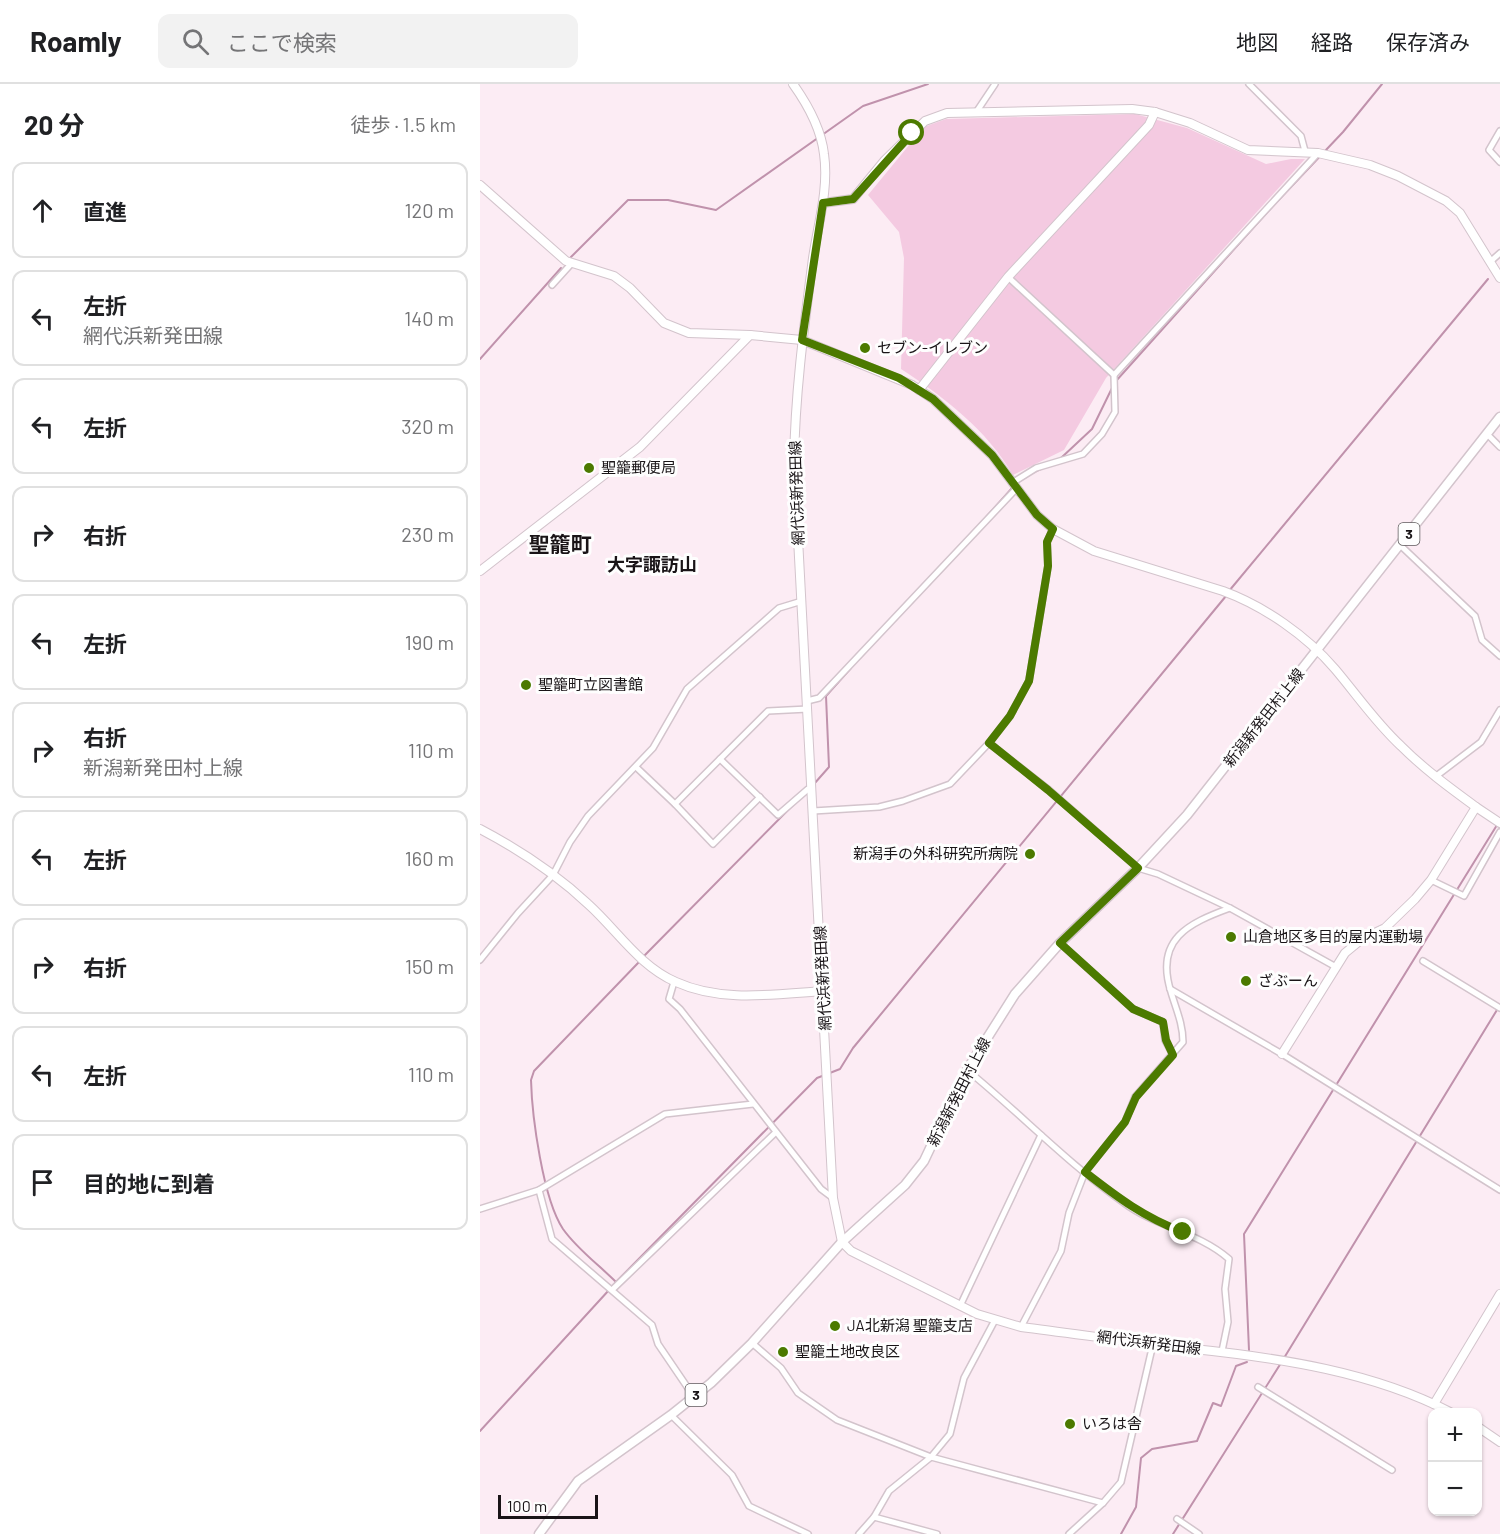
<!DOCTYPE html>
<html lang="ja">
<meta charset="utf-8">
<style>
:root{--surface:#fff;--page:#f2f2f2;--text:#202124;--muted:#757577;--line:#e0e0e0}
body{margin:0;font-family:Barlow,"Noto Sans JP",sans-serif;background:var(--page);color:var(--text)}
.controls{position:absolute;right:18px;bottom:18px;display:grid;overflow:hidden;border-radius:12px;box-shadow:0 2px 4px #0004}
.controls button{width:54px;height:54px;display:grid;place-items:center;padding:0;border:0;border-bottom:2px solid var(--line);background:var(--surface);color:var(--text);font:30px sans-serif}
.scale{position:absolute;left:18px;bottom:15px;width:100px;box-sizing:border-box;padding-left:6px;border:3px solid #191417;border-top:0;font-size:16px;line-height:21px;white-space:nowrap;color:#191417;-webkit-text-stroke:4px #fefefe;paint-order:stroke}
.stop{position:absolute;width:18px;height:18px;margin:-14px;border:4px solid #4c7a00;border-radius:50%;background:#fff}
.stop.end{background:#4c7a00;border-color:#fff;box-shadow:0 2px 6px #0008}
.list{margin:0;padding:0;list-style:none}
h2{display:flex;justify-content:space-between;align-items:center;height:78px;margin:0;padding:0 24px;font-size:26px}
h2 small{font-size:20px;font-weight:400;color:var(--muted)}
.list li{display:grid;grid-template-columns:39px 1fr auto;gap:18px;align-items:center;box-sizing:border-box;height:96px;margin:0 12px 12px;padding:0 12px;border:2px solid var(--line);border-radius:12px}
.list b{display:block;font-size:22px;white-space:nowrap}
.list p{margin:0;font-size:20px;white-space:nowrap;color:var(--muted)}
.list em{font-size:20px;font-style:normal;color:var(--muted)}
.icon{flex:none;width:33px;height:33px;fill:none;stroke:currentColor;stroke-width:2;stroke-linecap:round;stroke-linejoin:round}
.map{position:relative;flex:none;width:1020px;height:1450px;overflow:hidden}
header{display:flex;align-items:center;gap:36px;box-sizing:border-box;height:84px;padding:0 30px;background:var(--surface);border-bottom:2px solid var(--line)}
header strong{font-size:28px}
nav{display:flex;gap:33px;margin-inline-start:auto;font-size:21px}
.search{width:420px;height:54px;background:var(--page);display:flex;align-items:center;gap:15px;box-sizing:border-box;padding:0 21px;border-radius:12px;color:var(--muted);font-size:22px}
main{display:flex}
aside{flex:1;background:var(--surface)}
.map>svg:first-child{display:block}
</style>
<header>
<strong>Roamly</strong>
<div class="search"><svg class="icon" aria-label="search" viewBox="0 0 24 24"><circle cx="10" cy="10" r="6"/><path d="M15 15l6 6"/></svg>ここで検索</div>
<nav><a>地図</a><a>経路</a><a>保存済み</a></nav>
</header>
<main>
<aside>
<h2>20 分<small>徒歩 · 1.5 km</small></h2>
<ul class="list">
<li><svg class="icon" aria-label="ahead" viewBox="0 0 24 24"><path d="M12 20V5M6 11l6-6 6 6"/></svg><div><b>直進</b></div><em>120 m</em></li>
<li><svg class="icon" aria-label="left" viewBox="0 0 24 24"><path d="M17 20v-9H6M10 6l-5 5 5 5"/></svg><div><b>左折</b><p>網代浜新発田線</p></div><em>140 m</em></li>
<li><svg class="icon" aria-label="left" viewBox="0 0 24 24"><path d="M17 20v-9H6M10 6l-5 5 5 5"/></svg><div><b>左折</b></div><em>320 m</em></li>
<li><svg class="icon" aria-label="right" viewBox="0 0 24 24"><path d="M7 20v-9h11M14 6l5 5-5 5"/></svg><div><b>右折</b></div><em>230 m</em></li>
<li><svg class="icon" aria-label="left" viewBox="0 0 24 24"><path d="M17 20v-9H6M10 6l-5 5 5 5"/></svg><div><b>左折</b></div><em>190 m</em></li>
<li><svg class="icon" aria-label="right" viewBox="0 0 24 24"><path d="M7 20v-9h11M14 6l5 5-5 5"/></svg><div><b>右折</b><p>新潟新発田村上線</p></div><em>110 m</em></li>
<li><svg class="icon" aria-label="left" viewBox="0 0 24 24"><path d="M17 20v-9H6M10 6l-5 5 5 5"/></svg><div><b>左折</b></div><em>160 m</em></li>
<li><svg class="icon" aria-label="right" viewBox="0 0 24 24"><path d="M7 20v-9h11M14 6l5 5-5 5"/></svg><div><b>右折</b></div><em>150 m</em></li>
<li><svg class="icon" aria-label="left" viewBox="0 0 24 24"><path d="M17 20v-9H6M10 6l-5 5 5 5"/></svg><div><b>左折</b></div><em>110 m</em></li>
<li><svg class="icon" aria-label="arrive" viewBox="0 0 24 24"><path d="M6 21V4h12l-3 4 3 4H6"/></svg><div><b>目的地に到着</b></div></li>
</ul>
</aside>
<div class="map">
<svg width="1020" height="1450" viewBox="0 0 1020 1450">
<rect width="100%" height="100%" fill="#fcecf4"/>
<path fill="#f4cae1" d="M655 30 707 44 786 80 811 75H825L626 294 584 366 533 391C507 346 464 313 421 285L424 174 419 148 388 111 444 43 466 35Z"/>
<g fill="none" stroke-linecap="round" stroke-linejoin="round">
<g stroke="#c092ac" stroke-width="2">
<polyline points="91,173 148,116 188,116 236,126 383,22 448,0"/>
<polyline points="0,275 81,184"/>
<polyline points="636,297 791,124 863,48 902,0"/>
<polyline points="581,374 612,345 633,302"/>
<polyline points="552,389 563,384"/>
<polyline points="499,441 533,403"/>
<polyline points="749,507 1008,195"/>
<polyline points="334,700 349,683 346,612 371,584"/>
<polyline points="163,873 315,719"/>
<path d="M136 1198C119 1181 97 1165 83 1145 63 1115 52 1033 51 996L54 987 159 878"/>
<polyline points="135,1199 337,994 360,985 373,964 746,512"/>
<polyline points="769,1266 764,1150 1017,741"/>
<polyline points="804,1274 1020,921"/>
<polyline points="0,1347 129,1206"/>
<polyline points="641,1450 656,1423 661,1374 672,1365 717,1357 733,1319 741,1322 756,1282 767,1278"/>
<polyline points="693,1450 801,1279"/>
</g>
<defs>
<g id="street">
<polyline points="769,0 821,52 825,67"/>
<polyline points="497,27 515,0"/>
<polyline points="1020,47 1009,66 1020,78"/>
<polyline points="1010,178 1020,169"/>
<polyline points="528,193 634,291 635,328 622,350 603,370 556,384 532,399"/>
<polyline points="72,201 91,180"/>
<polyline points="634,291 838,69"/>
<polyline points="1007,350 1020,363"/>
<polyline points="920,461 995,532 1002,556 1020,572"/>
<polyline points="327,617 339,614 536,405"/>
<polyline points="509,659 569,706 658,784 678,790 750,824 856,883"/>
<polyline points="240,675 298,731 328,705 332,705"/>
<polyline points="156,683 195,720 288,627 328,625"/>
<polyline points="955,693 1001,658 1020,626"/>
<polyline points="195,720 233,760 280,713"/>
<polyline points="333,727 399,723 423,717 470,700 509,659 530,632 549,597 568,482 567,458 573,445"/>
<polyline points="951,796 984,812 1020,748"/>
<polyline points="580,859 653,925 683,938 685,956 693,971"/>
<polyline points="0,876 38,829 73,791 90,758 108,732 173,664 207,605 299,524 322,517"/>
<polyline points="943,877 1020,924"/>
<polyline points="194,898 189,915 200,925 341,1105 353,1114"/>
<polyline points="690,905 802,970 1020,1106"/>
<path d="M487 986C540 1029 588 1080 644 1119 676 1143 718 1148 749 1175L745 1205 748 1238 742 1267"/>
<polyline points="59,1106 72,1155 172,1241 178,1260 214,1313"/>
<polyline points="0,1125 59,1106 185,1030 273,1020"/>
<polyline points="133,1205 296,1048"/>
<polyline points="480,1222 561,1051"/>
<path d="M541 1243 581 1167 589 1129 605 1088 645 1038 655 1013 703 958C703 940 696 925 691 908 674 855 709 839 750 824"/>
<polyline points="272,1259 301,1284 318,1309 357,1336 451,1373 623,1419"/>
<polyline points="778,1303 912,1386"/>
<polyline points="191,1331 252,1391 269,1422 328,1450"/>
<polyline points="394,1433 457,1450"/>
<polyline points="697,1435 719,1450"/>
<polyline points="379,1450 394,1433 409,1407 451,1373 470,1350 484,1294 515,1236"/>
<polyline points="589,1450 623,1419 641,1398 673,1260"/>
</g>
<g id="secondary">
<path d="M313 0C328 21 341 44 344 70 349 105 338 140 333 174 324 243 315 310 314 379L353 1114 362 1158 371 1167 497 1230 541 1243C598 1250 656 1259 714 1265 800 1274 893 1288 970 1328"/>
<polyline points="0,101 86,177 134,192 150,204 184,239 209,249 270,251"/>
<polyline points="343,119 373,115 405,76 445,37 467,29 652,25 675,28 710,39 768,66 838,69 890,81 918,92 966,117 980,129 1020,194"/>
<polyline points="439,306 528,193 669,41 675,28"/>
<path d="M0 487 160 363 270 251 322 256 432 301 453 315 512 371 557 431 573 445 614 467 743 507C784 522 827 552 855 585 877 611 896 639 921 662 944 685 970 704 996 723L951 796 935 815 905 844 882 855 865 869 802 970"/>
<polyline points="996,723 1020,739"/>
<path d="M0 745C38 765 76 790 108 820 137 846 159 882 196 898 242 919 295 910 344 907"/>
<polyline points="954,1320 1020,1210"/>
<polyline points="998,1343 1020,1358"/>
</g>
<polyline id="primary" points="59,1450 98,1397 191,1331 231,1299 272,1259 362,1158 425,1101 444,1077 487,986 535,910 580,859 658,784 707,731 1020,333"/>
</defs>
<use href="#street" stroke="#d3c4cc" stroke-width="8"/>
<use href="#secondary" stroke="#d3c4cc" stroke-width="10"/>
<use href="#primary" stroke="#d3c4cc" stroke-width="11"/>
<use href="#street" stroke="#fff" stroke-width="5"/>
<use href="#secondary" stroke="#fff" stroke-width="8"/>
<use href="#primary" stroke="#fff" stroke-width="8"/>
</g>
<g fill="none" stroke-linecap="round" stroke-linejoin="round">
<path stroke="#4c7a00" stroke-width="8" d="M432 49 373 115 343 119 322 256 419 294 453 315 512 371 557 431 573 445 567 458 568 482 549 597 530 632 509 659 568 706 658 784 580 859 653 925 683 938 686 956 693 971 656 1013 645 1038 605 1088C637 1113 665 1134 703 1148"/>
</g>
<g fill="#4c7a00" stroke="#fefefe" stroke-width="2">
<circle cx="385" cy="264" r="6"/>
<circle cx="109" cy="384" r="6"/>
<circle cx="46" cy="601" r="6"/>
<circle cx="550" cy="770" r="6"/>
<circle cx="751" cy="853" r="6"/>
<circle cx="766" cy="897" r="6"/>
<circle cx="355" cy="1242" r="6"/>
<circle cx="303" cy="1268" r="6"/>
<circle cx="590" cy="1340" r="6"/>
</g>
<g text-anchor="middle" stroke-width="6" stroke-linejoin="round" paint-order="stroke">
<g fill="#fefefe" stroke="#5e5a5c" stroke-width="1.5">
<rect x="918.5" y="439" width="21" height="22" rx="4.5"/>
<rect x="205.5" y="1300" width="21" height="22" rx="4.5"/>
</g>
<g font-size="14" font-weight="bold" fill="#191417">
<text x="929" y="455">3</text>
<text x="216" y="1316">3</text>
</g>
<g font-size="15" fill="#191417" stroke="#fefefe" text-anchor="start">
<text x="397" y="269">セブン-イレブン</text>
<text x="121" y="389">聖籠郵便局</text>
<text x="58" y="606">聖籠町立図書館</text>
<text x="538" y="775" text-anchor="end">新潟手の外科研究所病院</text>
<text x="763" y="858">山倉地区多目的屋内運動場</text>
<text x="778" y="902">ざぶーん</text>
<text x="367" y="1247">JA北新潟 聖籠支店</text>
<text x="315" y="1273">聖籠土地改良区</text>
<text x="602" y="1345">いろは舎</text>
</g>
<g font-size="15" fill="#191417" stroke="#fefefe">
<text transform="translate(317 409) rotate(-92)" y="5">網代浜新発田線</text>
<text transform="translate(784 634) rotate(-52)" y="5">新潟新発田村上線</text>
<text transform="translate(343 894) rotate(-93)" y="5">網代浜新発田線</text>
<text transform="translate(479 1008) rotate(-63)" y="5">新潟新発田村上線</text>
<text transform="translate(669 1259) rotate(7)" y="5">網代浜新発田線</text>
</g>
<g font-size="18" font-weight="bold" fill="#191417" stroke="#fefefe">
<text x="172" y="487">大字諏訪山</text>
</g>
<g font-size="21" font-weight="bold" fill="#191417" stroke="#fefefe">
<text x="80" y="468">聖籠町</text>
</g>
</g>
</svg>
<div class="controls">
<button>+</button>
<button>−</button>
</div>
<div class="scale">100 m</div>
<div class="stop" style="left:432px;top:49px"></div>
<div class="stop end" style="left:703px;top:1148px"></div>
</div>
</main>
